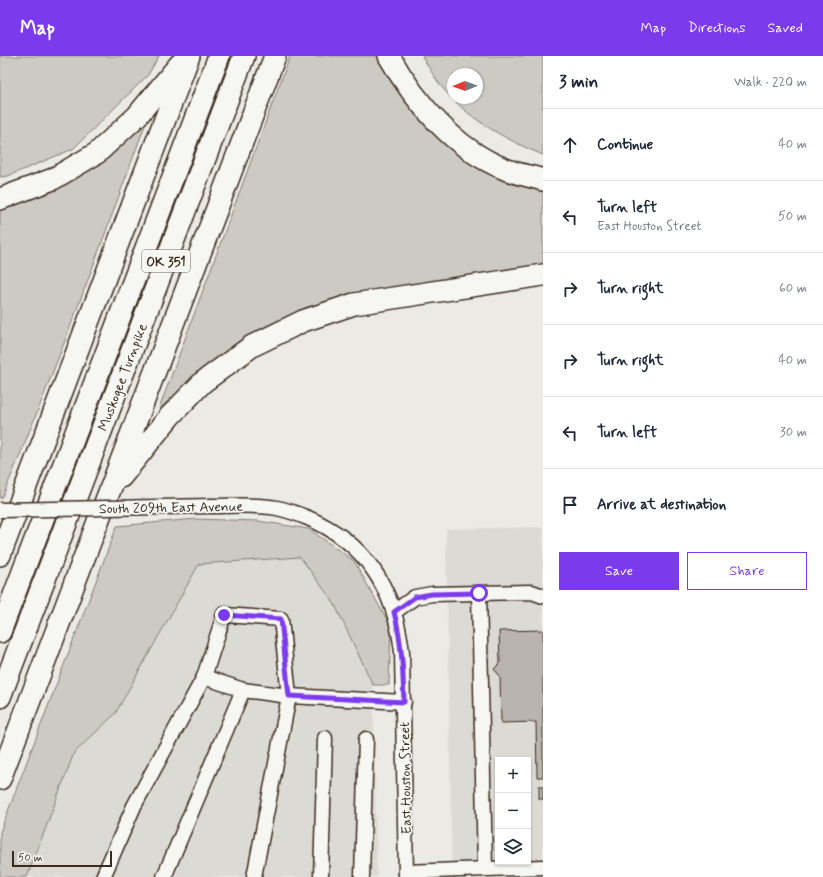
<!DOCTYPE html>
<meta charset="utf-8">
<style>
:root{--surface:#fff;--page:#f6f6f7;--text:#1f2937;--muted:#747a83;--line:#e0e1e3;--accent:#7c3aed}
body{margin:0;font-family:Mynerve,sans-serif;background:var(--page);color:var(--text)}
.controls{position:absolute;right:12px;bottom:12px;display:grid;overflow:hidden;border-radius:0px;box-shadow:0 1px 3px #0004}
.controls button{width:36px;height:36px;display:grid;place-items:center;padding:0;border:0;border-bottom:1px solid var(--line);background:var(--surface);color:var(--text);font:20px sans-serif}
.compass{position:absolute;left:447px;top:12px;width:36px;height:36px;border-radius:50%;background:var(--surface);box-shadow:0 1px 3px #0004;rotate:269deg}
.scale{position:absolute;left:12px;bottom:10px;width:100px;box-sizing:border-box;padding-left:4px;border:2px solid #3b2a1e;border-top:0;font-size:11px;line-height:14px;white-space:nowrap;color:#3b2a1e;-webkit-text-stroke:3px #f6f6f2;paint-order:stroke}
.stop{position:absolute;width:12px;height:12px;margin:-9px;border:3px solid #7c3aed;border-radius:50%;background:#fff}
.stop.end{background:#7c3aed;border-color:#fff;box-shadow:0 1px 4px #0008}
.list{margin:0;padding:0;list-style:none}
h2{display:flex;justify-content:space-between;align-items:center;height:52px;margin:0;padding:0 16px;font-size:17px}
h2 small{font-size:13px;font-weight:400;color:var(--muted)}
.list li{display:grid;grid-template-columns:26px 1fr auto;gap:12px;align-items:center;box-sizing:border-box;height:72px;padding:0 16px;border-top:1px solid var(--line)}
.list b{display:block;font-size:15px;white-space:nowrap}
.list p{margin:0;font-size:13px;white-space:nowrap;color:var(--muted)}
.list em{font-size:13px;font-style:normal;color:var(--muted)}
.actions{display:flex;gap:8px;padding:12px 16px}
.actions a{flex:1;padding:9px 0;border:1px solid var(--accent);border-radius:0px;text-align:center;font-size:14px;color:var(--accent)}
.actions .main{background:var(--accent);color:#fff}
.icon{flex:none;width:22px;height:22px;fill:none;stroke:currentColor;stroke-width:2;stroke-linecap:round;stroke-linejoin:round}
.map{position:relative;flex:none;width:543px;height:821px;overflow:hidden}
header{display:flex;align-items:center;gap:24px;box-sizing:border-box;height:56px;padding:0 20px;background:var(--accent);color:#fff}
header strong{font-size:19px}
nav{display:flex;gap:22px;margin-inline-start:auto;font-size:14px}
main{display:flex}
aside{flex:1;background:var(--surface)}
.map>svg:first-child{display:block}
</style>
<header>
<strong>Map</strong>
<nav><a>Map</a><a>Directions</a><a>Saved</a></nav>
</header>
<main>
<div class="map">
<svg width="543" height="821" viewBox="0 0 543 821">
<rect width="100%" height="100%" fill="#ebeae5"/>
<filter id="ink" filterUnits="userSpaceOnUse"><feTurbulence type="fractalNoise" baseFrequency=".025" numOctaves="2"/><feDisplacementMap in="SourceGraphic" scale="8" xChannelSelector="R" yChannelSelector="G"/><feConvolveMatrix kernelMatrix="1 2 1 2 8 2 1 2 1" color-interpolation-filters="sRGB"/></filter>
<g filter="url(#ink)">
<g fill="#dcdad4" fill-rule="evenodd">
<path d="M543 471V821H452L446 473ZM498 704H528V806H498Z"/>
<polygon points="300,501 334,547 373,629 377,821 27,821 74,697 115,658 199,508"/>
</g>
<g fill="#cdcac4" stroke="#847a71" fill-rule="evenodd">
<polygon points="0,0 159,0 148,19 73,93 8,120 0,121"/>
<polygon points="290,0 383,0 421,59 543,133 543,211 307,251 232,291 159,353"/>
<path d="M422 0H543V99C509 85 473 66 448 38 438 28 429 12 422 0ZM453 18H477V42H453Z"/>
<path d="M141 65 145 69C99 194 54 319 2 442H0V150Z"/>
<polygon points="196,463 258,465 309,473 354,505 391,571 389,629 373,629 334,547 300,501 199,508 115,658 74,697 27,821 0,821 0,776 117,470"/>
</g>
<g fill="#bab4ae" stroke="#3b2a1e">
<polygon points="543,574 543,721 537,721 536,666 501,667 500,620 494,613 500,607 499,575"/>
<rect x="539" y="730" width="4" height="13"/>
</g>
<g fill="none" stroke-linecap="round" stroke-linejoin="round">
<defs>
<g id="minor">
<path d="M213 450C234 450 256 448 277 452 287 454 298 458 308 462 367 487 395 535 402 596L406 821"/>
<polyline points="479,537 485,813"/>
<polyline points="394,556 415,541 432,538 532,536 543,540"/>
<polyline points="243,634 204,621 224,559 281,563 289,640 254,821"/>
<polyline points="406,816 543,811"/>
<polyline points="103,821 134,750 204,621"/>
<polyline points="164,821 243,634 289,640 404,646"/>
<polyline points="321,821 325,682"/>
<polyline points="362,821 366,683"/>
</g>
<g id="highway">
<path d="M389 0C415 46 454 93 505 113 516 118 531 120 543 124"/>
<polyline points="0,143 53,123 97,97 137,60 180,8"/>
<polyline points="121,421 170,360 203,326 252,290 303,265 354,248 543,219"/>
<polyline points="0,499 189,0"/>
<polyline points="0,576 219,0"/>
<polyline points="0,641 244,0"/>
<polyline points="0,723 275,0"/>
</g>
</defs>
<use href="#minor" stroke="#3b2a1e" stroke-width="17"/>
<use href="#highway" stroke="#3b2a1e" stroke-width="24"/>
<use href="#minor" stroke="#f6f6f2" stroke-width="14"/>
<use href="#highway" stroke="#f6f6f2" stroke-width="21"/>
<defs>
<polyline id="minor-bridge" points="0,454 213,450"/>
</defs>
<use href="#minor-bridge" stroke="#3b2a1e" stroke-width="17" stroke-linecap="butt"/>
<use href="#minor-bridge" stroke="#f6f6f2" stroke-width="14"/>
</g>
</g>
<g fill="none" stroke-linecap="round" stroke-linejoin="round" filter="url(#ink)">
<path stroke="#7c3aed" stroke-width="5" d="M224 559 281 563 289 640 404 646C403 615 402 586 394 556L415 541 432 538 479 537"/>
</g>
<g text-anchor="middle" stroke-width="3.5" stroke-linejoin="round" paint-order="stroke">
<rect fill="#f6f6f2" stroke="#73675e" stroke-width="1" x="142" y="194" width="48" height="22" rx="3"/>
<g font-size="13" font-weight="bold" fill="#3b2a1e">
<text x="166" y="210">OK 351</text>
</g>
<g font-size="14" fill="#3b2a1e" stroke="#f6f6f2">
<text transform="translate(122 321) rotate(-69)" y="5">Muskogee Turnpike</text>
<text transform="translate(171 451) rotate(-1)" y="5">South 209th East Avenue</text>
<text transform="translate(405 722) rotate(-91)" y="5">East Houston Street</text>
</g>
</g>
</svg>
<div class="controls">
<button>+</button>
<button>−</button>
<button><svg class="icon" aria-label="layers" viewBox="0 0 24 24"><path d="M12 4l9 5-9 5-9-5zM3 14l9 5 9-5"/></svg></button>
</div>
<svg class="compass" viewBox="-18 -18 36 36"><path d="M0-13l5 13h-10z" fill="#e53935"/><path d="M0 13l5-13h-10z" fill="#747a83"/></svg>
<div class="scale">50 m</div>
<div class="stop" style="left:479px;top:537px"></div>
<div class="stop end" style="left:224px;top:559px"></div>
</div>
<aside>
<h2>3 min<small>Walk · 220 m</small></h2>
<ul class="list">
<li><svg class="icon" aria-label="ahead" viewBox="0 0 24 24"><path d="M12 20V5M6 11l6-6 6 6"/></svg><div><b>Continue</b></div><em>40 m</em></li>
<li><svg class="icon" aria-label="left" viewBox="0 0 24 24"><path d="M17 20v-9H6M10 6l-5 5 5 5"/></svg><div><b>Turn left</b><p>East Houston Street</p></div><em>50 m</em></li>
<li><svg class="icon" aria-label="right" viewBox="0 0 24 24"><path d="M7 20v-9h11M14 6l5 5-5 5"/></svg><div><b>Turn right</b></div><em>60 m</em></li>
<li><svg class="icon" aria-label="right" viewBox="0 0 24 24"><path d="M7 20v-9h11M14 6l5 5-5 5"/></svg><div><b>Turn right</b></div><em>40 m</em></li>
<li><svg class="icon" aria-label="left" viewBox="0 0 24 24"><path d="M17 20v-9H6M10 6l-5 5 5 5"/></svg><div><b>Turn left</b></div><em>30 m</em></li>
<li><svg class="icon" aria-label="arrive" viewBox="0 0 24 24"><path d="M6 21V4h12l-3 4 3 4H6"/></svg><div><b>Arrive at destination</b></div></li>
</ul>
<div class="actions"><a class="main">Save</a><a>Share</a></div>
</aside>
</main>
